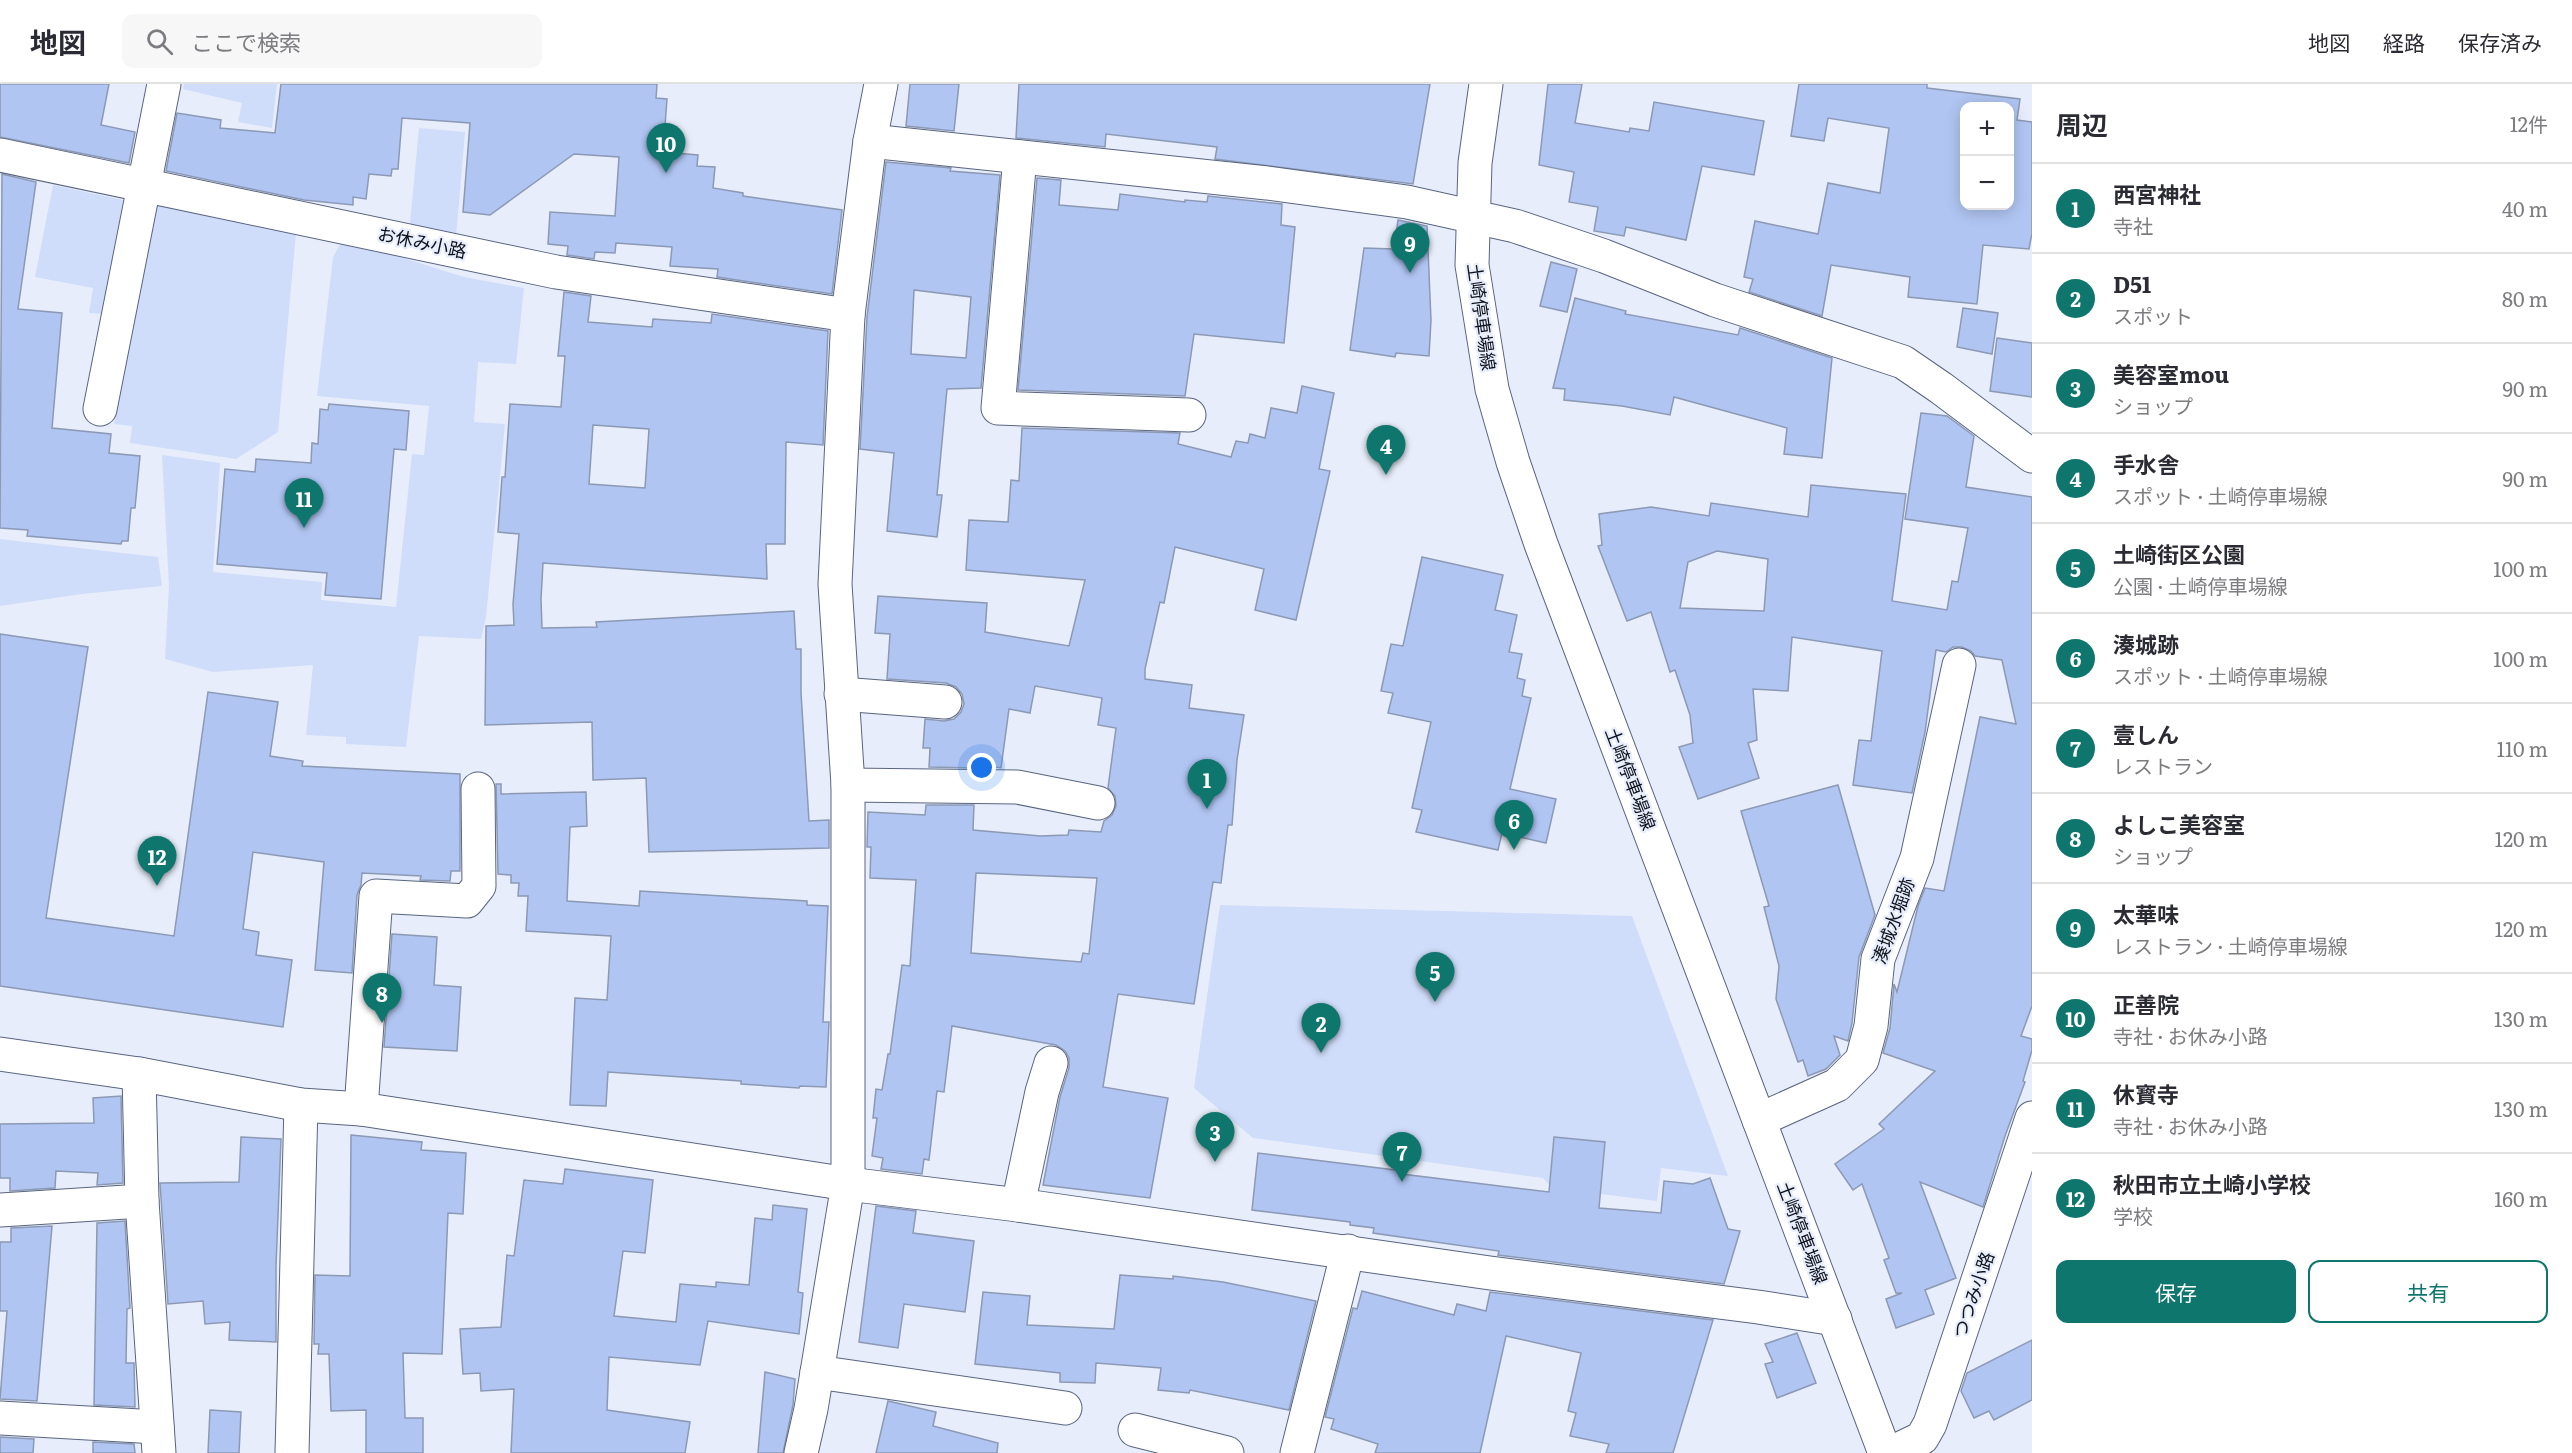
<!DOCTYPE html>
<html lang="ja">
<meta charset="utf-8">
<style>
:root{--surface:#fff;--page:#f7f7f7;--text:#2b2b33;--muted:#7c7c81;--line:#e1e1e2;--accent:#0f766e}
body{margin:0;font-family:Literata,"Noto Sans JP",serif;background:var(--page);color:var(--text)}
.controls{position:absolute;right:18px;top:18px;display:grid;overflow:hidden;border-radius:12px;box-shadow:0 3px 15px #0003}
.controls button{width:54px;height:54px;display:grid;place-items:center;padding:0;border:0;border-bottom:2px solid var(--line);background:var(--surface);color:var(--text);font:30px sans-serif}
.you{position:absolute;left:982px;top:684px;width:21px;height:21px;margin:-15px;border:4px solid #fff;border-radius:50%;background:#1a73e8;box-shadow:0 0 0 9px #1a73e833}
.badge{display:grid;place-items:center;width:39px;height:39px;border-radius:50%;background:var(--accent);color:#fff;font-size:20px;font-weight:700}
.pin{position:absolute;translate:-50% -50px;filter:drop-shadow(0 2px 3px #0008)}
.pin::after{content:'';position:absolute;top:32px;width:21px;height:18px;background:inherit;clip-path:polygon(0 0,100% 0,50% 100%)}
.list{margin:0;padding:0;list-style:none}
h2{display:flex;justify-content:space-between;align-items:center;height:78px;margin:0;padding:0 24px;font-size:26px}
h2 small{font-size:20px;font-weight:400;color:var(--muted)}
.list li{display:grid;grid-template-columns:39px 1fr auto;gap:18px;align-items:center;box-sizing:border-box;height:90px;padding:0 24px;border-top:2px solid var(--line)}
.list b{display:block;font-size:22px;white-space:nowrap}
.list p{margin:0;font-size:20px;white-space:nowrap;color:var(--muted)}
.list em{font-size:20px;font-style:normal;color:var(--muted)}
.actions{display:flex;gap:12px;padding:18px 24px}
.actions a{flex:1;padding:14px 0;border:2px solid var(--accent);border-radius:12px;text-align:center;font-size:21px;color:var(--accent)}
.actions .main{background:var(--accent);color:#fff}
.icon{flex:none;width:33px;height:33px;fill:none;stroke:currentColor;stroke-width:2;stroke-linecap:round;stroke-linejoin:round}
.map{position:relative;flex:none;width:2032px;height:1369px;overflow:hidden}
header{display:flex;align-items:center;gap:36px;box-sizing:border-box;height:84px;padding:0 30px;background:var(--surface);border-bottom:2px solid var(--line)}
header strong{font-size:28px}
nav{display:flex;gap:33px;margin-inline-start:auto;font-size:21px}
.search{width:420px;height:54px;background:var(--page);display:flex;align-items:center;gap:15px;box-sizing:border-box;padding:0 21px;border-radius:12px;color:var(--muted);font-size:22px}
main{display:flex}
aside{flex:1;background:var(--surface)}
.map>svg:first-child{display:block}
</style>
<header>
<strong>地図</strong>
<div class="search"><svg class="icon" aria-label="search" viewBox="0 0 24 24"><circle cx="10" cy="10" r="6"/><path d="M15 15l6 6"/></svg>ここで検索</div>
<nav><a>地図</a><a>経路</a><a>保存済み</a></nav>
</header>
<main>
<div class="map">
<svg width="2032" height="1369" viewBox="0 0 2032 1369">
<rect width="100%" height="100%" fill="#e7edfa"/>
<g fill="#d0ddfa">
<polygon points="184,0 277,0 272,44 238,38 242,19 183,5"/>
<polygon points="419,44 465,48 456,153 409,149"/>
<polygon points="53,101 123,116 104,230 89,229 93,204 35,193"/>
<polygon points="154,120 296,149 278,348 236,375 130,359 132,342 114,340"/>
<polygon points="343,155 464,193 524,204 516,280 478,278 474,338 505,340 486,533 481,555 419,552 406,663 346,660 346,653 306,651 313,581 213,588 165,575 169,502 162,371 220,379 213,488 322,498 321,516 396,523 412,370 424,371 429,322 317,312 333,173"/>
<polygon points="0,455 158,473 162,502 82,510 0,522"/>
<polygon points="1220,821 1632,832 1728,1092 1661,1084 1657,1117 1552,1104 1543,1094 1253,1054 1194,1004"/>
</g>
<g fill="#b0c5f2" stroke="#8c99b5" stroke-width="1.5" fill-rule="evenodd">
<polygon points="0,0 109,0 101,41 135,48 129,79 0,53"/>
<polygon points="281,0 657,0 656,14 667,15 663,68 698,71 697,82 715,83 713,104 743,109 743,112 842,126 832,210 717,193 718,185 670,182 672,163 616,159 615,169 595,168 594,175 567,171 568,162 548,160 550,128 615,132 619,73 574,70 490,131 463,128 470,39 402,34 398,85 392,85 391,92 369,90 366,115 353,113 353,121 304,116 166,87 177,29 221,36 220,44 275,49"/>
<polygon points="910,0 959,0 954,47 906,42"/>
<polygon points="1019,0 1430,0 1413,100 1215,75 1217,63 1106,50 1105,63 1016,54"/>
<polygon points="1548,0 1582,0 1575,39 1629,48 1630,44 1649,47 1654,18 1764,37 1754,91 1702,82 1686,156 1626,143 1624,152 1594,147 1598,123 1569,118 1574,88 1539,81"/>
<path d="M1799 0H1927V4L2020 15 2017 36 2032 38V149L2029 165 1983 161 1977 220 1908 213 1910 193 1831 181 1822 232 1749 208 1753 195 1744 193 1755 137 1818 150 1828 99 1880 109 1889 44 1828 34 1824 57 1791 52ZM1965 22H2010V122H1965Z"/>
<path d="M886 78 951 84 950 87 1000 91 981 304 947 305 937 411H942L937 453 887 447 894 369 860 365 867 233ZM914 206 971 213 966 274 911 270Z"/>
<polygon points="2,90 36,98 18,225 62,229 52,344 111,350 109,369 140,372 135,424 131,424 128,457 122,457 121,460 27,452 28,446 0,444"/>
<polygon points="1037,94 1061,96 1059,121 1118,126 1120,110 1185,118 1185,116 1207,118 1208,112 1282,120 1281,141 1295,143 1284,259 1194,250 1185,312 1018,306"/>
<polygon points="1398,136 1427,142 1431,236 1429,272 1396,269 1395,273 1350,266 1364,164 1394,165"/>
<polygon points="1551,178 1577,185 1567,228 1540,222"/>
<path d="M564 208 591 212 588 238 652 243 653 235 711 239 712 230 828 247 823 361 786 358 785 460H766L767 495 543 479 541 515 542 544 597 543 596 538 794 527 796 565H801V609L809 737 829 736V764L649 768 646 694 593 696 592 638 485 641 486 542 514 541 513 520 519 450 498 448 502 393H505L510 320 561 323 565 272H558ZM593 341 649 345 645 404 589 400Z"/>
<polygon points="1575,214 1626,227 1625,230 1738,251 1740,244 1832,274 1822,374 1784,370 1787,344 1674,313 1670,331 1622,322 1564,316 1565,305 1553,304"/>
<polygon points="1963,224 1998,229 1992,270 1957,263"/>
<polygon points="1997,254 2032,259 2032,313 1990,307"/>
<path d="M1302 302 1334 309 1319 385 1330 387 1296 536 1255 526 1264 485 1175 463 1164 519 1160 518 1145 585V595L1192 601 1189 624 1244 631 1237 676 1232 741H1228L1221 799 1213 798 1194 920 1118 910 1103 1003 1168 1014 1150 1114 1043 1101 1060 1013 1069 984V974L1065 967 1056 961 952 942 944 1008 937 1007 929 1076 924 1075 922 1090 881 1085 883 1074 872 1072 877 1034H873L876 1005 882 1006 888 970H890L902 881 910 882 916 796 870 794 871 763H867L868 728 925 731 926 721H974L973 746 1040 752 1068 751 1069 746 1101 748 1104 737 1112 731 1116 722 1115 712 1108 704 1116 644 1098 641 1102 614 1035 602 1030 629 1009 625 1001 684 976 680V684L929 683 930 664H923L925 635 944 637 954 635 961 628 964 620 962 610 956 603 946 599 887 595 890 550 875 549 878 512 987 519 985 548 1069 562 1085 496 966 486 969 436 1008 438 1011 396 1019 397 1022 344 1180 349 1178 360 1231 373 1236 357 1248 359 1250 350 1265 354 1271 324 1297 329ZM976 789 1097 794 1089 870 1083 869 1081 878 971 869Z"/>
<polygon points="329,320 409,327 406,366 394,365 381,515 325,511 327,489 217,480 225,385 255,388 256,375 311,379 312,359 318,360 320,325 328,326"/>
<path d="M1921 329 1947 332 1974 352 1966 403 2032 413V922L2021 952 2032 955V966L2023 997 2025 998 2005 1052 1983 1123 1920 1098 1956 1194 1925 1206 1934 1230 1896 1244 1886 1215 1902 1209H1896L1884 1176 1889 1174 1862 1100 1853 1106 1835 1080 1884 1045 1879 1040 1935 987 1883 969 1890 944 1894 900 1897 908 1918 822 1925 804 1944 807 1980 633 2016 640 2002 576 1975 572 1971 567 1962 563H1953L1946 568 1936 566 1925 648 1912 709 1853 701 1859 656 1871 657 1882 567 1792 553 1788 607 1753 605 1757 656 1748 659 1759 694 1698 715 1679 663 1693 659 1690 631 1675 586 1670 588 1651 528 1627 537 1598 462 1602 461 1599 430 1651 423 1709 432 1711 419 1808 433 1811 401 1906 410 1892 517 1947 526 1952 497 1958 498 1968 444 1905 435ZM1717 467 1768 475 1764 527 1680 524 1688 478Z"/>
<polygon points="1422,473 1503,491 1495,526 1517,531 1509,568 1522,570 1517,594 1525,596 1522,612 1531,614 1510,705 1556,715 1546,759 1502,749 1498,766 1416,748 1422,726 1412,724 1431,638 1388,629 1393,609 1381,607 1391,560 1403,562"/>
<polygon points="0,550 88,563 46,834 174,852 208,608 278,618 270,672 303,677 302,682 460,690 460,787 451,787 450,797 420,796 421,792 362,789 361,801 357,811 352,889 315,886 324,778 253,768 243,845 259,848 256,871 292,876 283,943 0,902"/>
<polygon points="496,700 501,700 501,710 586,708 587,742 570,743 567,817 639,822 640,807 807,817 807,821 828,822 823,938 829,938 826,1003 800,1002 799,1004 741,1000 741,997 608,988 606,1022 570,1021 575,914 607,916 611,852 526,847 528,812 518,812 519,799 511,799 511,791 498,790"/>
<polygon points="1838,701 1875,831 1859,873 1852,939 1848,957 1834,952 1840,971 1826,985 1808,992 1803,976 1798,978 1776,915 1779,882 1764,823 1769,822 1741,727"/>
<polygon points="392,850 437,853 434,901 461,903 457,967 384,963"/>
<polygon points="121,1012 123,1099 97,1101 98,1089 56,1087 55,1104 10,1107 10,1094 0,1094 0,1040 94,1039 93,1014"/>
<polygon points="351,1051 422,1058 421,1066 466,1069 463,1130 448,1129 442,1270 403,1269 405,1334 423,1334 423,1369 366,1369 366,1326 331,1327 329,1270 318,1270 319,1260 314,1260 315,1191 350,1192"/>
<polygon points="241,1053 281,1055 276,1182 276,1258 229,1256 230,1238 205,1240 203,1217 168,1220 160,1099 239,1098"/>
<polygon points="1554,1053 1605,1058 1599,1124 1661,1129 1664,1097 1693,1100 1710,1094 1728,1145 1740,1147 1724,1200 1498,1171 1499,1167 1373,1149 1374,1144 1350,1141 1350,1138 1252,1126 1258,1069 1403,1087 1402,1090 1549,1108"/>
<polygon points="565,1085 653,1096 645,1169 623,1167 614,1232 676,1238 680,1200 716,1203 716,1198 749,1201 755,1134 772,1136 773,1121 807,1125 798,1208 803,1209 799,1250 708,1237 700,1281 609,1273 607,1326 690,1338 685,1369 511,1369 514,1305 481,1307 480,1289 463,1290 460,1245 501,1243 507,1171 514,1172 524,1096 563,1100"/>
<polygon points="876,1122 916,1127 913,1149 974,1157 965,1228 904,1220 898,1264 859,1258"/>
<polygon points="125,1137 130,1224 127,1225 126,1279 134,1279 135,1323 94,1321 97,1139"/>
<polygon points="52,1142 37,1317 0,1315 7,1227 0,1227 0,1158 11,1158 11,1144"/>
<polygon points="1120,1191 1173,1195 1173,1192 1223,1198 1316,1217 1289,1326 1190,1306 1189,1309 1158,1306 1161,1284 1096,1279 1095,1299 1060,1298 1060,1289 975,1280 983,1208 1030,1212 1027,1241 1114,1245"/>
<polygon points="1362,1207 1454,1231 1457,1220 1486,1227 1490,1208 1713,1236 1673,1369 1606,1369 1609,1360 1570,1352 1576,1329 1568,1327 1581,1269 1506,1252 1480,1369 1375,1369 1378,1360 1331,1345 1334,1335 1325,1333 1353,1224 1357,1225"/>
<polygon points="1797,1249 1816,1299 1777,1314 1765,1280 1773,1278 1765,1260"/>
<polygon points="2032,1256 2032,1316 1994,1336 1989,1327 1974,1334 1961,1307 1967,1289"/>
<polygon points="765,1288 795,1295 793,1321 783,1369 758,1369"/>
<polygon points="888,1317 936,1328 933,1342 998,1359 997,1369 876,1369"/>
<polygon points="210,1326 241,1328 239,1369 208,1369"/>
<polygon points="0,1353 34,1355 33,1369 0,1369"/>
<polygon points="93,1358 134,1360 135,1369 93,1369"/>
</g>
<g fill="none" stroke-linecap="round" stroke-linejoin="round">
<defs>
<g id="minor">
<polyline points="870,57 1267,99 1407,118 1515,142 1604,172 1715,216 1903,278 1941,304 2032,372"/>
<polyline points="0,71 556,188 848,231"/>
<polyline points="1020,73 998,324 1189,331"/>
<polyline points="100,325 164,0"/>
<polyline points="841,610 945,618"/>
<polyline points="848,701 1017,703 1098,719"/>
<polyline points="0,970 139,990 301,1021 361,1025 848,1100 1018,1121 1490,1189 1758,1223 1835,1235"/>
<polyline points="139,990 142,1117 159,1369"/>
<polyline points="361,1025 376,812 467,817 479,802 478,705"/>
<polyline points="1759,1036 1837,1001 1862,976 1871,942 1878,875 1917,774 1959,581"/>
<polyline points="1018,1121 1042,1008 1051,979"/>
<polyline points="0,1126 142,1117"/>
<polyline points="817,1288 1065,1324"/>
<polyline points="0,1334 157,1343"/>
<polyline points="1135,1346 1227,1369"/>
<polyline points="292,1369 301,1021"/>
<polyline points="801,1369 811,1325 848,1100 848,701 835,500 848,231 870,57 881,0"/>
<polyline points="1297,1369 1348,1167"/>
<polyline points="1891,1369 1922,1354 1930,1340 2032,1034"/>
</g>
<polyline id="secondary" points="1486,0 1475,79 1472,181 1492,305 1513,378 1541,460 1885,1369"/>
</defs>
<use href="#minor" stroke="#59657f" stroke-width="35"/>
<use href="#secondary" stroke="#59657f" stroke-width="35"/>
<use href="#minor" stroke="#fff" stroke-width="33"/>
<use href="#secondary" stroke="#fff" stroke-width="33"/>
</g>
<g text-anchor="middle" stroke-width="4.5" stroke-linejoin="round" paint-order="stroke">
<g font-size="18" fill="#0d111b" stroke="#e7edfa">
<text transform="translate(422 159) rotate(12)" y="6">お休み小路</text>
<text transform="translate(1481 233) rotate(82)" y="6">土崎停車場線</text>
<text transform="translate(1630 695) rotate(69)" y="6">土崎停車場線</text>
<text transform="translate(1894 837) rotate(-70)" y="6">湊城水堀跡</text>
<text transform="translate(1802 1149) rotate(69)" y="6">土崎停車場線</text>
<text transform="translate(1974 1211) rotate(-71)" y="6">つつみ小路</text>
</g>
</g>
</svg>
<div class="controls">
<button>+</button>
<button>−</button>
</div>
<div class="you"></div>
<div class="pin badge" style="left:1207px;top:725px">1</div>
<div class="pin badge" style="left:1321px;top:969px">2</div>
<div class="pin badge" style="left:1215px;top:1078px">3</div>
<div class="pin badge" style="left:1386px;top:391px">4</div>
<div class="pin badge" style="left:1435px;top:918px">5</div>
<div class="pin badge" style="left:1514px;top:766px">6</div>
<div class="pin badge" style="left:1402px;top:1098px">7</div>
<div class="pin badge" style="left:382px;top:939px">8</div>
<div class="pin badge" style="left:1410px;top:189px">9</div>
<div class="pin badge" style="left:666px;top:89px">10</div>
<div class="pin badge" style="left:304px;top:444px">11</div>
<div class="pin badge" style="left:157px;top:802px">12</div>
</div>
<aside>
<h2>周辺<small>12件</small></h2>
<ul class="list">
<li><span class="badge">1</span><div><b>西宮神社</b><p>寺社</p></div><em>40 m</em></li>
<li><span class="badge">2</span><div><b>D51</b><p>スポット</p></div><em>80 m</em></li>
<li><span class="badge">3</span><div><b>美容室mou</b><p>ショップ</p></div><em>90 m</em></li>
<li><span class="badge">4</span><div><b>手水舎</b><p>スポット · 土崎停車場線</p></div><em>90 m</em></li>
<li><span class="badge">5</span><div><b>土崎街区公園</b><p>公園 · 土崎停車場線</p></div><em>100 m</em></li>
<li><span class="badge">6</span><div><b>湊城跡</b><p>スポット · 土崎停車場線</p></div><em>100 m</em></li>
<li><span class="badge">7</span><div><b>壹しん</b><p>レストラン</p></div><em>110 m</em></li>
<li><span class="badge">8</span><div><b>よしこ美容室</b><p>ショップ</p></div><em>120 m</em></li>
<li><span class="badge">9</span><div><b>太華味</b><p>レストラン · 土崎停車場線</p></div><em>120 m</em></li>
<li><span class="badge">10</span><div><b>正善院</b><p>寺社 · お休み小路</p></div><em>130 m</em></li>
<li><span class="badge">11</span><div><b>休寳寺</b><p>寺社 · お休み小路</p></div><em>130 m</em></li>
<li><span class="badge">12</span><div><b>秋田市立土崎小学校</b><p>学校</p></div><em>160 m</em></li>
</ul>
<div class="actions"><a class="main">保存</a><a>共有</a></div>
</aside>
</main>
